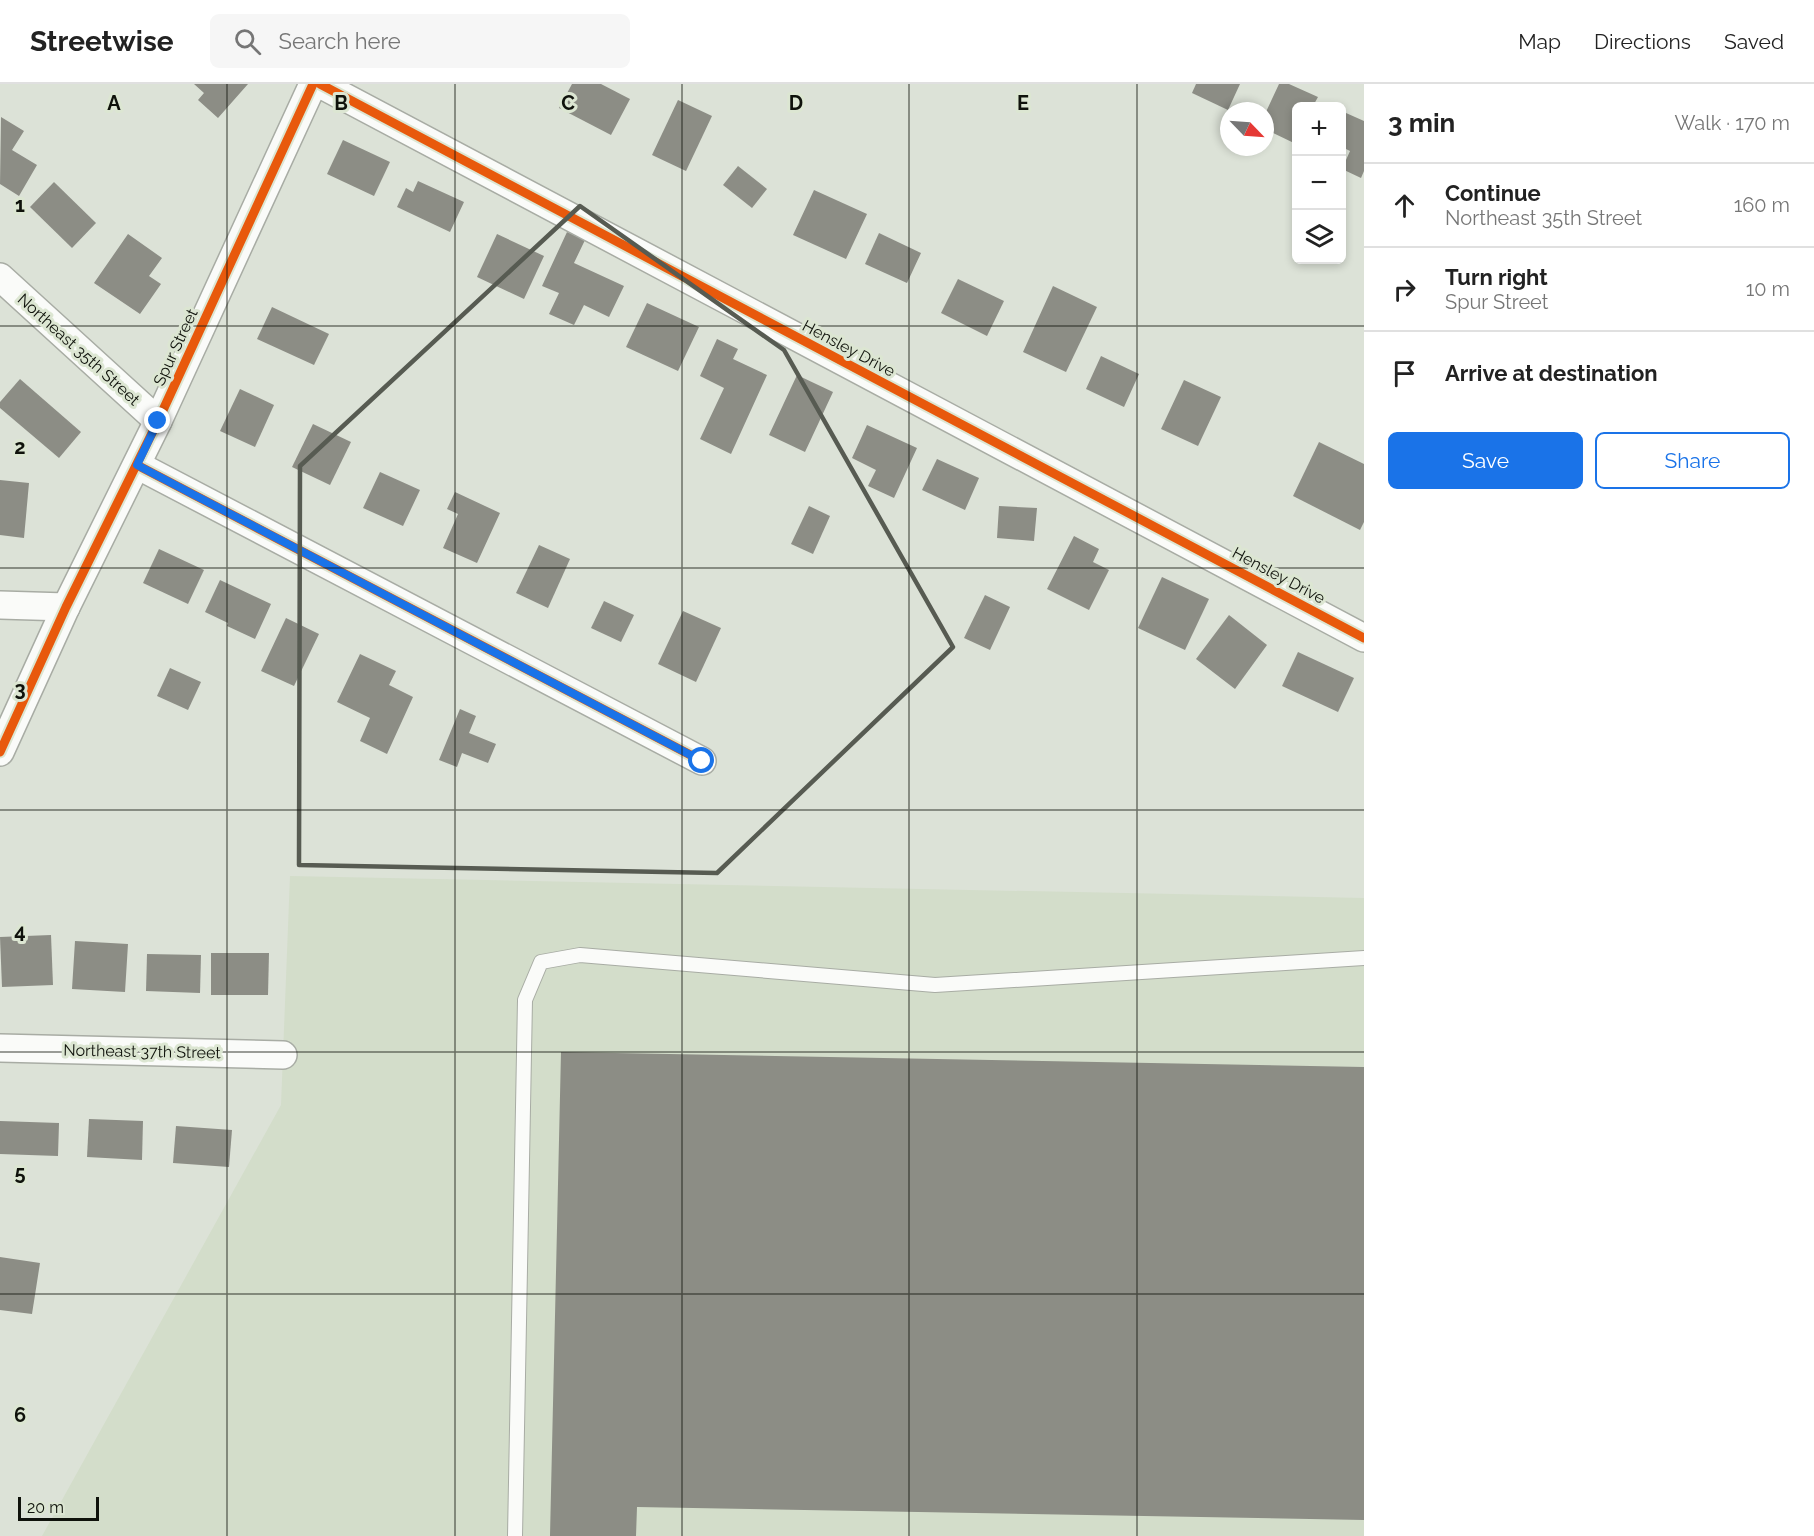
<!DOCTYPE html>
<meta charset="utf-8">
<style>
:root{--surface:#fff;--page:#f6f6f6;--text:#222;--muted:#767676;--line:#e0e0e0;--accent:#1a73e8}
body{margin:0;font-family:Raleway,sans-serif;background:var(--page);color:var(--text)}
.controls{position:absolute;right:18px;top:18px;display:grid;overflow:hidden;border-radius:9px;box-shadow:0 3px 9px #0003}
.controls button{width:54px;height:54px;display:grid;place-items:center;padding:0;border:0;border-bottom:2px solid var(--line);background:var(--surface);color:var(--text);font:30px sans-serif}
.compass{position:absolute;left:1220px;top:18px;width:54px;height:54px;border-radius:50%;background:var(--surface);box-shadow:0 3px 9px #0003;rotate:115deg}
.scale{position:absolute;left:18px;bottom:15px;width:81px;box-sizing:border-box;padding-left:6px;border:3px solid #0f120b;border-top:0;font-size:16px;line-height:21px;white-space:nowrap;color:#0f120b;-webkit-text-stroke:4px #dce6d2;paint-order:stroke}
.stop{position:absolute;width:18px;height:18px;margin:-14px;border:4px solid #1a73e8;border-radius:50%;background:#fff}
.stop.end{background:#1a73e8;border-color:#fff;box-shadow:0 2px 6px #0008}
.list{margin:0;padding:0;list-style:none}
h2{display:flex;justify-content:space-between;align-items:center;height:78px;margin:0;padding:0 24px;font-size:26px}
h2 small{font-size:20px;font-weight:400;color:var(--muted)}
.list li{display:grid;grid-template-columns:39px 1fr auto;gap:18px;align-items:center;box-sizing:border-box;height:84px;padding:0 24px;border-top:2px solid var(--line)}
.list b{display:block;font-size:22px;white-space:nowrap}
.list p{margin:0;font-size:20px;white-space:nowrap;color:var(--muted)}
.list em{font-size:20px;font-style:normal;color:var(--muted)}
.actions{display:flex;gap:12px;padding:18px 24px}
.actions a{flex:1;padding:14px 0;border:2px solid var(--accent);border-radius:9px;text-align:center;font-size:21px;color:var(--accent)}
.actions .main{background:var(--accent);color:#fff}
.icon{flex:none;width:33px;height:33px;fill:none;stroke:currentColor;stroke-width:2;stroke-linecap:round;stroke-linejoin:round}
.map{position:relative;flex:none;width:1364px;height:1452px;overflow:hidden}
header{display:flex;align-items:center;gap:36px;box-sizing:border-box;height:84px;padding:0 30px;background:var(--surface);border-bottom:2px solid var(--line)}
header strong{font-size:28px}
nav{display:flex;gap:33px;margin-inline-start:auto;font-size:21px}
.search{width:420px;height:54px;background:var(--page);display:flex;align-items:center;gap:15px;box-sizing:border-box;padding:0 21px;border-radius:9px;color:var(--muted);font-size:22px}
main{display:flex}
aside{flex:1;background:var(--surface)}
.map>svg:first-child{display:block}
</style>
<header>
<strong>Streetwise</strong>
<div class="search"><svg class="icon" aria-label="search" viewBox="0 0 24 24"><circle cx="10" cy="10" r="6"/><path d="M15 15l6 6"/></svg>Search here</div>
<nav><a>Map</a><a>Directions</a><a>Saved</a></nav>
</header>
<main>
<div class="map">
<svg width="1364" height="1452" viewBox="0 0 1364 1452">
<rect width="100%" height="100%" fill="#dce2d7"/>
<polygon fill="#d3ddca" points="290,792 1364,814 1364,1452 42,1452 281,1021"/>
<g fill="#8c8d85">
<polygon points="194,0 248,0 218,34 198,16 204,9"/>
<polygon points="572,0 601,0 630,15 611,51 559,24"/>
<polygon points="1196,0 1240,0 1228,26 1192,9"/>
<polygon points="1279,0 1289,0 1318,13 1313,22 1296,22 1296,60 1265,45 1265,30"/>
<polygon points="678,16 712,32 686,87 652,71"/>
<polygon points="1346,29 1364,37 1364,87 1361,94 1342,85 1350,67 1342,63 1342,39"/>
<polygon points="1,33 24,47 12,66 37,81 19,112 0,100"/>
<polygon points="343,56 390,78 374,112 327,90"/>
<polygon points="738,82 767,105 752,124 723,101"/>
<polygon points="418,97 464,118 450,148 397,123 406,104 413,108"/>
<polygon points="54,98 96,139 72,164 30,123"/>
<polygon points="814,106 867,130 846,175 793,151"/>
<polygon points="567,148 585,156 574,179 624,202 609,233 584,221 574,241 549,230 559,209 542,202"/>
<polygon points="879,149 921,169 907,199 865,180"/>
<polygon points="128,150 162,174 149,192 161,200 140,230 94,199"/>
<polygon points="497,150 544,172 524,215 477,193"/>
<polygon points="958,195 1004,217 987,252 941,229"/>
<polygon points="1053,202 1097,223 1066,288 1023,268"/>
<polygon points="647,219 699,243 678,287 626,263"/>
<polygon points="272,223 329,250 314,281 257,255"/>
<polygon points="717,255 738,265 733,275 767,291 731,370 700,355 724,304 700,292"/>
<polygon points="1101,272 1139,290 1124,323 1086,305"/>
<polygon points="797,291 833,308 805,368 769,351"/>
<polygon points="20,295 81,348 59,374 0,324 0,318"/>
<polygon points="1184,296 1221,313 1198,362 1161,345"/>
<polygon points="240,305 274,321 255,363 220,347"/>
<polygon points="313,340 351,358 330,401 292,383"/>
<polygon points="867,341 917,364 894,414 868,402 876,386 852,374"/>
<polygon points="1319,358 1364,380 1364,438 1360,446 1293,412"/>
<polygon points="937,375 979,394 965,426 922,406"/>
<polygon points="380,388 420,406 403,442 363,424"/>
<polygon points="0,396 29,399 24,454 0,451"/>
<polygon points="455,408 500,429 477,479 443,464 458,430 447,425"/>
<polygon points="809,422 830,432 813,470 791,460"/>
<polygon points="999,422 1037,424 1034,457 997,454"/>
<polygon points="1074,452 1099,465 1093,478 1109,486 1089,526 1047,505"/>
<polygon points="539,461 570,475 548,524 516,509"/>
<polygon points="159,465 204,486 188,520 143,499"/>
<polygon points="1162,493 1209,515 1185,566 1138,544"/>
<polygon points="220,496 271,520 255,555 227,542 228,539 205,528"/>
<polygon points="985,511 1010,523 990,566 964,554"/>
<polygon points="604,517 634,531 621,558 591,544"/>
<polygon points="683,527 721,544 696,598 658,580"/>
<polygon points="1229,531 1267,561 1235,605 1196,575"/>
<polygon points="286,534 319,550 294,602 261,587"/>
<polygon points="1298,568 1354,594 1338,628 1282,602"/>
<polygon points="360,570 396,587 389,601 413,613 387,670 360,657 370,634 337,618"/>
<polygon points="170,584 201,598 188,626 157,612"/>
<polygon points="460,625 476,632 469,649 496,660 488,679 462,669 457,683 439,676"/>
<polygon points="51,851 53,901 2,903 0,853"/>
<polygon points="75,857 128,860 125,908 72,905"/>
<polygon points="211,869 269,869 268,911 211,911"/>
<polygon points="147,870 201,871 200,909 146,907"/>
<polygon points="561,968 1364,983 1364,1436 637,1423 636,1452 550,1452"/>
<polygon points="89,1035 143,1037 142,1076 87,1073"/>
<polygon points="0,1037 59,1039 58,1072 0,1070"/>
<polygon points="176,1042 232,1046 229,1083 173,1079"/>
<polygon points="0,1173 40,1179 32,1230 0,1226"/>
</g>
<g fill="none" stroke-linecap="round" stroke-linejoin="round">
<defs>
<polyline id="lane" points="515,1452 525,916 541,878 580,871 935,901 1364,874"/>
<g id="street">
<polyline points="320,0 1364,554"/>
<polyline points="0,193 158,337"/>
<polyline points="137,381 702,677"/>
<polyline points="0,521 66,523"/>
<polyline points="0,668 66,523 158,337 313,0"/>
<polyline points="0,964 283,971"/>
</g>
</defs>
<use href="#lane" stroke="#a8aca4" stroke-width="16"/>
<use href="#street" stroke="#a8aca4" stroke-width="30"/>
<use href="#lane" stroke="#fafbf9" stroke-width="14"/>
<use href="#street" stroke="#fafbf9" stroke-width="27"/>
<defs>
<g id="cycleway">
<polyline points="320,0 1364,554"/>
<polyline points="137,381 702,677"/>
<polyline points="0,668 66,523 158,337 313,0"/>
</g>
</defs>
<use href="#cycleway" stroke="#dce6d2" stroke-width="13"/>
<use href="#cycleway" stroke="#e8590c" stroke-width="9"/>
</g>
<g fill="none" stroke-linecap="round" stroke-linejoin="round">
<polyline stroke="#1a73e8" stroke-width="8" points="158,337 137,381 702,677"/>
</g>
<path fill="none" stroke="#575b52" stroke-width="4.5" stroke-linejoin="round" d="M580 122 784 266 953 563 717 789 299 781 300 382Z"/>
<path fill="none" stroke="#0f120b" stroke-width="1.5" stroke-opacity="0.55" d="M227 0V1452M455 0V1452M682 0V1452M909 0V1452M1137 0V1452M0 242H1364M0 484H1364M0 726H1364M0 968H1364M0 1210H1364"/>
<g text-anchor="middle" stroke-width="6" stroke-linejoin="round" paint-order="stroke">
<g font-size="16" fill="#0f120b" stroke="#dce6d2">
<text transform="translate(175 263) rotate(-65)" y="6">Spur Street</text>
<text transform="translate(849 264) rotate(28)" y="6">Hensley Drive</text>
<text transform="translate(79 265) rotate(42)" y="6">Northeast 35th Street</text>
<text transform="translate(1279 491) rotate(28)" y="6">Hensley Drive</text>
<text transform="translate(142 967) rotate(1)" y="6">Northeast 37th Street</text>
</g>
</g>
<g font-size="20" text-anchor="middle" font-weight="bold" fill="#0f120b" stroke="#dce6d2" stroke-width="6" stroke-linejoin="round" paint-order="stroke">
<text x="114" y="26">A</text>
<text x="341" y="26">B</text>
<text x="568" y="26">C</text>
<text x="796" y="26">D</text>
<text x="1023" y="26">E</text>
<text x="20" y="128">1</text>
<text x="20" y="370">2</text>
<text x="20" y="612">3</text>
<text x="20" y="854">4</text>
<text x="20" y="1096">5</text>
<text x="20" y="1338">6</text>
</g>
</svg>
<div class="controls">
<button>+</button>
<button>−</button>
<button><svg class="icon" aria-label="layers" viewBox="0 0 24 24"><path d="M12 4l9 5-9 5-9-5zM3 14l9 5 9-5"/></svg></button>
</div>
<svg class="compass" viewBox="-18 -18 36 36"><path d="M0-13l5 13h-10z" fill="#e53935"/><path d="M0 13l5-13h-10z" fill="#767676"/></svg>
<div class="scale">20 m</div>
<div class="stop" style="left:702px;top:677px"></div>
<div class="stop end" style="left:158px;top:337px"></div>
</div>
<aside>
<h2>3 min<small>Walk · 170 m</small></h2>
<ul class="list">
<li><svg class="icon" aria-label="ahead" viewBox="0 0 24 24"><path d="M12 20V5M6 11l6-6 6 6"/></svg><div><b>Continue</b><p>Northeast 35th Street</p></div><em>160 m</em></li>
<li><svg class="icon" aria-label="right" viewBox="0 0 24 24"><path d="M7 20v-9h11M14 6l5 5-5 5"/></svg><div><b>Turn right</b><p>Spur Street</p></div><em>10 m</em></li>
<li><svg class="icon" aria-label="arrive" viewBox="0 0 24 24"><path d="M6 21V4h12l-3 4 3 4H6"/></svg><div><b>Arrive at destination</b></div></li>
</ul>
<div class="actions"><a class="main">Save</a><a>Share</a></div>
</aside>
</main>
